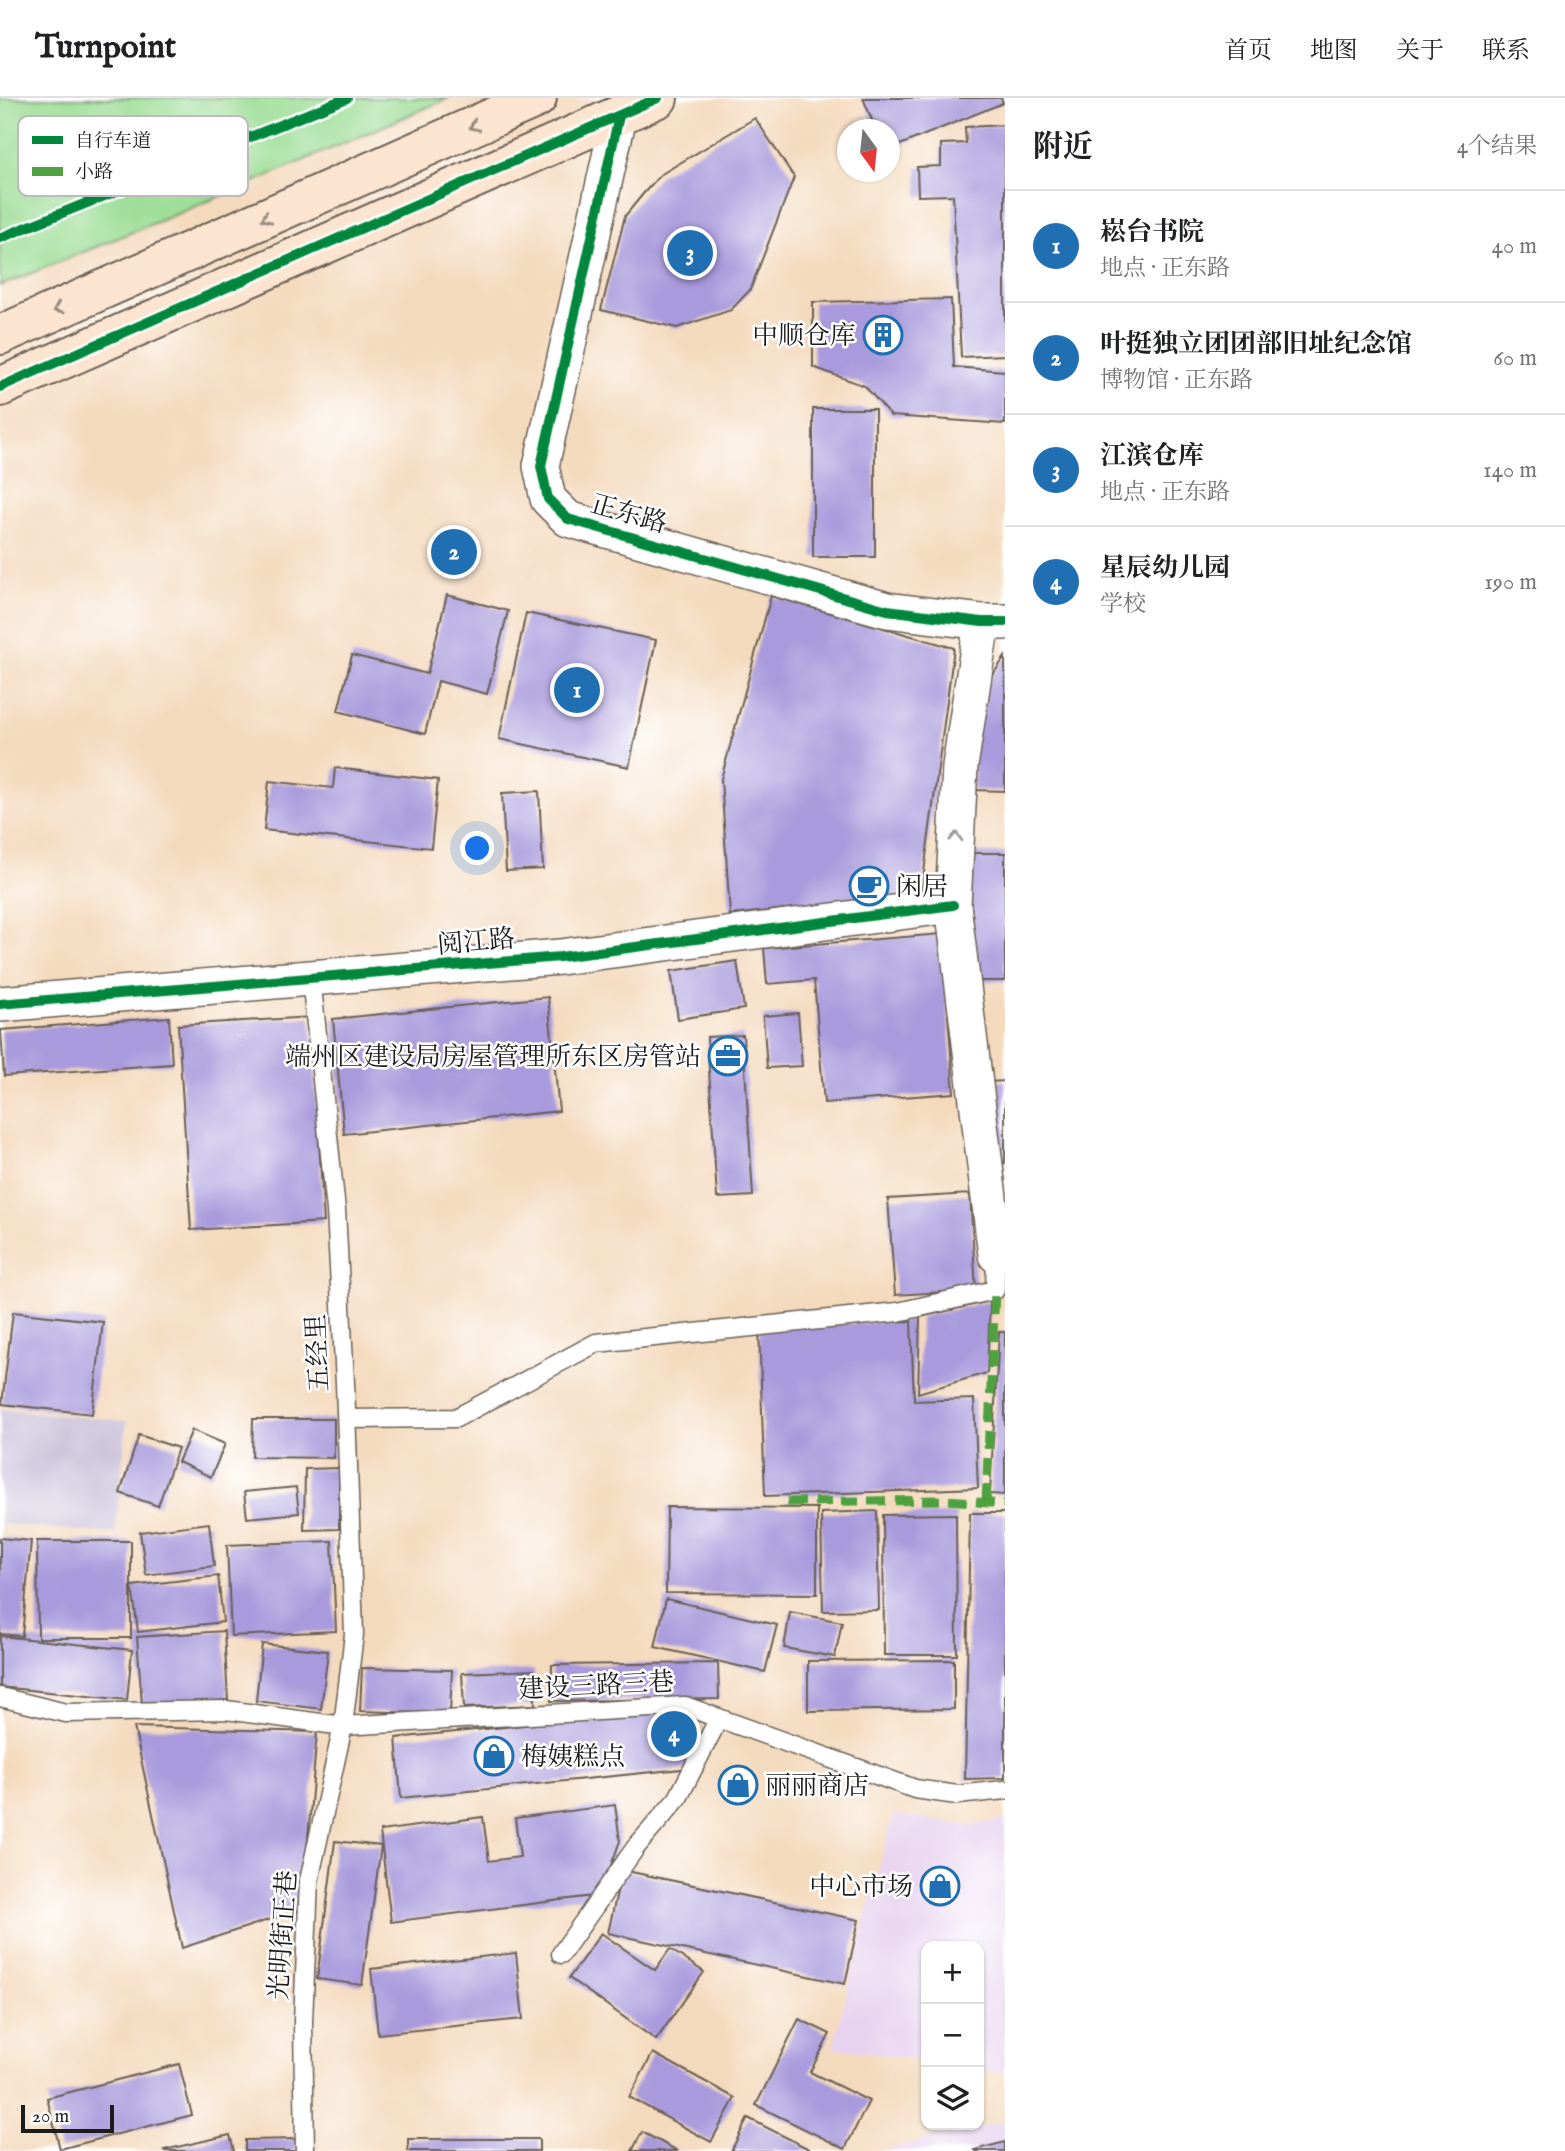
<!DOCTYPE html>
<html lang="zh">
<meta charset="utf-8">
<style>
:root{--surface:#fff;--page:#f2f2f2;--text:#202124;--muted:#757577;--line:#e0e0e0;--accent:#1f6fb2}
body{margin:0;font-family:"IM FELL English","Noto Serif SC",serif;background:var(--page);color:var(--text)}
.controls{position:absolute;right:21px;bottom:21px;display:grid;overflow:hidden;border-radius:14px;box-shadow:0 2px 5px #0004}
.controls button{width:63px;height:63px;display:grid;place-items:center;padding:0;border:0;border-bottom:2px solid var(--line);background:var(--surface);color:var(--text);font:35px sans-serif}
.compass{position:absolute;left:837px;top:21px;width:63px;height:63px;border-radius:50%;background:var(--surface);box-shadow:0 2px 5px #0004;rotate:165deg}
.scale{position:absolute;left:21px;bottom:18px;width:93px;box-sizing:border-box;padding-left:7px;border:4px solid #1c1c1c;border-top:0;font-size:19px;line-height:24px;white-space:nowrap;color:#1c1c1c;-webkit-text-stroke:5px #fff;paint-order:stroke}
.you{position:absolute;left:478px;top:751px;width:24px;height:24px;margin:-18px;border:5px solid #fff;border-radius:50%;background:#1a73e8;box-shadow:0 0 0 10px #1a73e833}
.badge{display:grid;place-items:center;width:46px;height:46px;border-radius:50%;background:var(--accent);color:#fff;font-size:23px;font-weight:700}
.pin{position:absolute;translate:-50% -50%;border:4px solid #fff;box-shadow:0 2px 7px #0006}
.list{margin:0;padding:0;list-style:none}
h2{display:flex;justify-content:space-between;align-items:center;height:91px;margin:0;padding:0 28px;font-size:30px}
h2 small{font-size:23px;font-weight:400;color:var(--muted)}
.list li{display:grid;grid-template-columns:46px 1fr auto;gap:21px;align-items:center;box-sizing:border-box;height:112px;padding:0 28px;border-top:2px solid var(--line)}
.list b{display:block;font-size:26px;white-space:nowrap}
.list p{margin:0;font-size:23px;white-space:nowrap;color:var(--muted)}
.list em{font-size:23px;font-style:normal;color:var(--muted)}
.icon{flex:none;width:38px;height:38px;fill:none;stroke:currentColor;stroke-width:2;stroke-linecap:round;stroke-linejoin:round}
.map{position:relative;flex:none;width:1005px;height:2053px;overflow:hidden}
header{display:flex;align-items:center;gap:42px;box-sizing:border-box;height:98px;padding:0 35px;background:var(--surface);border-bottom:2px solid var(--line)}
header strong{font-size:33px}
nav{display:flex;gap:38px;margin-inline-start:auto;font-size:24px}
main{display:flex}
aside{flex:1;background:var(--surface)}
.map>svg:first-child{display:block}
</style>
<header>
<strong>Turnpoint</strong>
<nav><a>首页</a><a>地图</a><a>关于</a><a>联系</a></nav>
</header>
<main>
<div class="map">
<svg width="1005" height="2053" viewBox="0 0 1005 2053">
<rect width="100%" height="100%" fill="#fff"/>
<filter id="ink" filterUnits="userSpaceOnUse"><feTurbulence type="fractalNoise" baseFrequency=".0143" numOctaves="2"/><feDisplacementMap in="SourceGraphic" scale="14" xChannelSelector="R" yChannelSelector="G"/><feConvolveMatrix kernelMatrix="1 2 1 2 8 2 1 2 1" color-interpolation-filters="sRGB"/></filter>
<filter id="wash" filterUnits="userSpaceOnUse"><feTurbulence type="fractalNoise" baseFrequency=".00686" numOctaves="4" result="noise"/><feDisplacementMap in="SourceGraphic" scale="28" xChannelSelector="R" yChannelSelector="G"/><feGaussianBlur stdDeviation="1.57" result="paint"/><feColorMatrix in="noise" values="0 0 0 0 0 0 0 0 0 0 0 0 0 0 0 0 0 1.4 0 .05"/><feComposite in="paint" operator="in"/></filter>
<g filter="url(#wash)">
<rect width="100%" height="100%" fill="#f4dabd"/>
<g fill="#e7d2ef">
<polygon points="893,1716 969,1728 1005,1721 1005,1975 979,1971 979,1848 926,1848 926,1963 833,1949"/>
<polygon points="1005,2023 1005,2053 880,2053"/>
</g>
<polygon fill="#c8bfd8" points="0,1311 127,1323 115,1436 0,1426"/>
<polygon fill="#9adc93" stroke="#5b7c58" stroke-width="2" points="0,0 449,0 228,95 0,188"/>
<g id="blocks">
<g fill="#a89adc">
<polygon points="863,0 1001,0 1003,5 890,51 890,32 876,32"/>
<polygon points="755,20 794,79 750,192 731,212 677,230 601,212 625,118 643,96 660,77"/>
<polygon points="1005,27 1005,257 961,259 953,97 918,98 917,69 941,68 941,46 966,45 965,29"/>
<polygon points="951,201 954,269 1005,273 1005,326 891,318 865,288 813,269 813,204"/>
<rect x="813" y="311" width="62" height="148"/>
<polygon points="447,497 508,513 487,596 438,583 425,636 338,613 352,557 427,576"/>
<polygon points="771,498 954,550 921,797 730,817 721,681"/>
<polygon points="526,515 656,542 629,669 499,641"/>
<polygon points="1005,559 1005,693 973,692 976,601"/>
<polygon points="335,670 438,682 431,750 264,732 269,683 333,690"/>
<polygon points="539,693 543,771 506,773 502,695"/>
<polygon points="970,755 1005,755 1005,883 968,883"/>
<polygon points="942,836 954,995 824,1005 814,882 767,886 764,850"/>
<polygon points="737,863 744,911 678,921 671,873"/>
<polygon points="548,899 559,1013 344,1036 333,921"/>
<polygon points="798,915 802,968 767,970 763,918"/>
<polygon points="169,919 172,966 4,978 1,932"/>
<polygon points="311,919 324,1124 191,1132 178,927"/>
<polygon points="743,937 753,1098 717,1100 707,939"/>
<polygon points="1005,983 1005,1065 995,1066 988,984"/>
<polygon points="970,1096 976,1192 895,1197 888,1101"/>
<polygon points="990,1203 987,1275 918,1295 920,1219"/>
<polygon points="13,1214 103,1224 92,1316 2,1306"/>
<polygon points="911,1223 914,1303 974,1301 978,1390 765,1398 759,1229"/>
<polygon points="999,1234 1005,1234 1005,1397 990,1396"/>
<polygon points="253,1321 334,1321 334,1360 252,1359"/>
<polygon points="192,1332 225,1346 211,1379 178,1364"/>
<polygon points="139,1337 178,1350 158,1408 120,1395"/>
<polygon points="339,1370 339,1431 304,1432 305,1371"/>
<polygon points="296,1389 299,1415 247,1420 244,1394"/>
<polygon points="667,1409 817,1410 817,1496 666,1495"/>
<polygon points="877,1413 879,1512 823,1513 821,1415"/>
<polygon points="970,1415 1005,1415 1005,1680 965,1681"/>
<polygon points="956,1416 957,1557 884,1557 883,1417"/>
<polygon points="209,1425 214,1468 146,1477 140,1434"/>
<polygon points="0,1440 31,1443 22,1538 0,1536"/>
<polygon points="37,1443 131,1443 131,1540 38,1540"/>
<polygon points="332,1443 336,1533 231,1538 227,1447"/>
<polygon points="218,1478 223,1524 138,1534 132,1488"/>
<polygon points="666,1501 777,1527 765,1574 655,1549"/>
<polygon points="790,1514 842,1524 835,1559 784,1550"/>
<polygon points="224,1533 228,1602 142,1607 137,1539"/>
<polygon points="0,1538 132,1552 127,1602 0,1589"/>
<polygon points="262,1546 328,1553 321,1611 256,1603"/>
<polygon points="954,1562 954,1611 808,1613 808,1563"/>
<polygon points="718,1565 719,1601 551,1603 552,1567"/>
<polygon points="362,1570 452,1572 450,1616 360,1613"/>
<polygon points="534,1572 535,1607 464,1610 462,1575"/>
<polygon points="685,1611 691,1670 401,1700 396,1640"/>
<polygon points="134,1629 317,1634 302,1811 182,1850"/>
<polygon points="615,1707 620,1743 600,1797 391,1824 380,1733 483,1719 489,1763 520,1759 515,1720"/>
<polygon points="335,1743 381,1748 362,1887 317,1881"/>
<polygon points="622,1772 859,1822 845,1886 608,1835"/>
<polygon points="601,1835 655,1872 670,1851 704,1874 656,1942 569,1880"/>
<polygon points="516,1855 523,1921 378,1936 371,1871"/>
<polygon points="799,1921 830,1936 810,1974 869,2003 845,2051 756,2007"/>
<polygon points="653,1955 735,2000 711,2044 629,1999"/>
<polygon points="179,1966 192,2017 60,2051 47,2000"/>
<polygon points="748,2020 813,2053 731,2053"/>
<polygon points="642,2034 678,2053 632,2053"/>
<polygon points="230,2037 234,2053 165,2053 164,2052"/>
<polygon points="296,2041 296,2053 245,2053 245,2042"/>
<rect x="408" y="2041" width="131" height="12"/>
<polygon points="1005,2044 1005,2053 976,2053 975,2052"/>
</g>
</g>
</g>
<g filter="url(#ink)">
<use href="#blocks" fill-opacity="0" stroke="#685e54" stroke-width="2"/>
<g fill="none" stroke-linecap="round" stroke-linejoin="round">
<defs>
<g id="service">
<polyline points="347,1321 456,1320 596,1245 898,1214 995,1192 996,1157"/>
<polyline points="0,1599 66,1615 226,1612 343,1628 685,1608 915,1691 957,1697 1005,1692"/>
<polyline points="561,1856 636,1749 678,1700 719,1620"/>
<polyline points="305,2053 303,1923 309,1783 343,1628 354,1536 345,1285 336,1112 311,880"/>
</g>
<g id="minor">
<polyline points="619,18 541,368 548,401 568,421 887,512 982,524 1005,524"/>
<polyline points="982,524 960,668 953,807 996,1157"/>
<polyline points="0,906 560,859 953,807"/>
</g>
<g id="secondary">
<polyline points="0,237 537,0"/>
<polyline points="0,289 658,0"/>
</g>
</defs>
<use href="#service" stroke="#685e54" stroke-width="21"/>
<use href="#minor" stroke="#685e54" stroke-width="38"/>
<use href="#secondary" stroke="#685e54" stroke-width="42"/>
<use href="#service" stroke="#fff" stroke-width="18"/>
<use href="#minor" stroke="#fff" stroke-width="35"/>
<use href="#secondary" stroke="#fce5d0" stroke-width="38"/>
<g stroke="#4fa141" stroke-width="9" stroke-dasharray="18 9" stroke-linecap="butt">
<polyline points="787,1404 945,1402 1005,1406"/>
<polyline points="986,1405 995,1192"/>
</g>
<defs>
<g id="cycleway">
<polyline points="619,18 541,368 548,401 568,421 887,512 982,524 1005,524"/>
<polyline points="0,140 347,0"/>
<polyline points="0,289 658,0"/>
<polyline points="0,906 560,859 953,807"/>
</g>
</defs>
<use href="#cycleway" stroke="#fff" stroke-width="15"/>
<use href="#cycleway" stroke="#00873e" stroke-width="10"/>
</g>
<defs><path id="oneway-chevron" d="M-2-3.5L2.5 0L-2 3.5" fill="none" stroke-width="1.6" stroke-linecap="round" stroke-linejoin="round" transform="scale(1.75)"/></defs>
<g stroke="#978b7f">
<use href="#oneway-chevron" transform="translate(474 28) rotate(156)"/>
<use href="#oneway-chevron" transform="translate(266 120) rotate(156)"/>
<use href="#oneway-chevron" transform="translate(58 211) rotate(156)"/>
</g>
<use stroke="#999" href="#oneway-chevron" transform="translate(956 739) rotate(-87)"/>
</g>
<defs>
<symbol id="building-ring" viewBox="-11 -11 22 22"><circle r="9.5" fill="#fff" stroke="#1f6fb2" stroke-width="1.5"/><path d="M-4-6H4V6H1V3H-1V6H-4ZM-2.5-4.3h1.7v1.8h-1.7ZM.8-4.3h1.7v1.8H.8ZM-2.5-1h1.7V.8h-1.7ZM.8-1h1.7V.8H.8Z" fill="#1f6fb2"/></symbol>
<symbol id="cafe-ring" viewBox="-11 -11 22 22"><circle r="9.5" fill="#fff" stroke="#1f6fb2" stroke-width="1.5"/><path d="M-5.5-4.5H6V0H3Q3 3.5 0 3.5H-2.5Q-5.5 3.5-5.5 0ZM3-3.2v2h1.7v-2ZM-6 4.5H4V6H-6Z" fill="#1f6fb2"/></symbol>
<symbol id="office-ring" viewBox="-11 -11 22 22"><circle r="9.5" fill="#fff" stroke="#1f6fb2" stroke-width="1.5"/><path d="M-6-3h4V-5.5h4V-3h4V5H-6ZM-1-4.5V-3h2v-1.5ZM-6 0V1H6V0Z" fill="#1f6fb2"/></symbol>
<symbol id="shop-ring" viewBox="-11 -11 22 22"><circle r="9.5" fill="#fff" stroke="#1f6fb2" stroke-width="1.5"/><path d="M-5-2.5h2.3a2.7 3.5 0 0 1 5.4 0H5L5.5 6h-11ZM-1.5-2.5h3a1.5 2.3 0 0 0-3 0Z" fill="#1f6fb2"/></symbol>
</defs>
<g fill-rule="evenodd">
<use href="#building-ring" x="861" y="215" width="44" height="44"/>
<use href="#cafe-ring" x="847" y="766" width="44" height="44"/>
<use href="#office-ring" x="706" y="936" width="44" height="44"/>
<use href="#shop-ring" x="472" y="1636" width="44" height="44"/>
<use href="#shop-ring" x="716" y="1665" width="44" height="44"/>
<use href="#shop-ring" x="918" y="1766" width="44" height="44"/>
</g>
<g text-anchor="middle" stroke-width="5" stroke-linejoin="round" paint-order="stroke">
<g font-size="26" fill="#1c1c1c" stroke="#fff" text-anchor="end">
<text x="856" y="246">中顺仓库</text>
<text x="896" y="797" text-anchor="start">闲居</text>
<text x="701" y="967">端州区建设局房屋管理所东区房管站</text>
<text x="521" y="1667" text-anchor="start">梅姨糕点</text>
<text x="765" y="1696" text-anchor="start">丽丽商店</text>
<text x="913" y="1797">中心市场</text>
</g>
<g font-size="26" fill="#1c1c1c" stroke="#fff">
<text transform="translate(629 415) rotate(16)" y="9">正东路</text>
<text transform="translate(476 843) rotate(-5)" y="9">阅江路</text>
<text transform="translate(317 1255) rotate(-93)" y="9">五经里</text>
<text transform="translate(596 1587) rotate(-3)" y="9">建设三路三巷</text>
<text transform="translate(282 1837) rotate(-86)" y="9">光明街正巷</text>
</g>
</g>
<rect x="18" y="18" width="230" height="80" rx="10" fill="#fff" stroke="#bbb" stroke-width="2"/>
<rect x="32" y="38" width="31" height="8" fill="#00873e"/>
<rect x="32" y="69" width="31" height="9" fill="#4fa141"/>
<g font-size="19" fill="#1c1c1c">
<text x="75" y="49">自行车道</text>
<text x="75" y="80">小路</text>
</g>
</svg>
<div class="controls">
<button>+</button>
<button>−</button>
<button><svg class="icon" aria-label="layers" viewBox="0 0 24 24"><path d="M12 4l9 5-9 5-9-5zM3 14l9 5 9-5"/></svg></button>
</div>
<svg class="compass" viewBox="-18 -18 36 36"><path d="M0-13l5 13h-10z" fill="#e53935"/><path d="M0 13l5-13h-10z" fill="#757577"/></svg>
<div class="scale">20 m</div>
<div class="you"></div>
<div class="pin badge" style="left:577px;top:592px">1</div>
<div class="pin badge" style="left:454px;top:454px">2</div>
<div class="pin badge" style="left:690px;top:155px">3</div>
<div class="pin badge" style="left:674px;top:1636px">4</div>
</div>
<aside>
<h2>附近<small>4个结果</small></h2>
<ul class="list">
<li><span class="badge">1</span><div><b>崧台书院</b><p>地点 · 正东路</p></div><em>40 m</em></li>
<li><span class="badge">2</span><div><b>叶挺独立团团部旧址纪念馆</b><p>博物馆 · 正东路</p></div><em>60 m</em></li>
<li><span class="badge">3</span><div><b>江滨仓库</b><p>地点 · 正东路</p></div><em>140 m</em></li>
<li><span class="badge">4</span><div><b>星辰幼儿园</b><p>学校</p></div><em>190 m</em></li>
</ul>
</aside>
</main>
